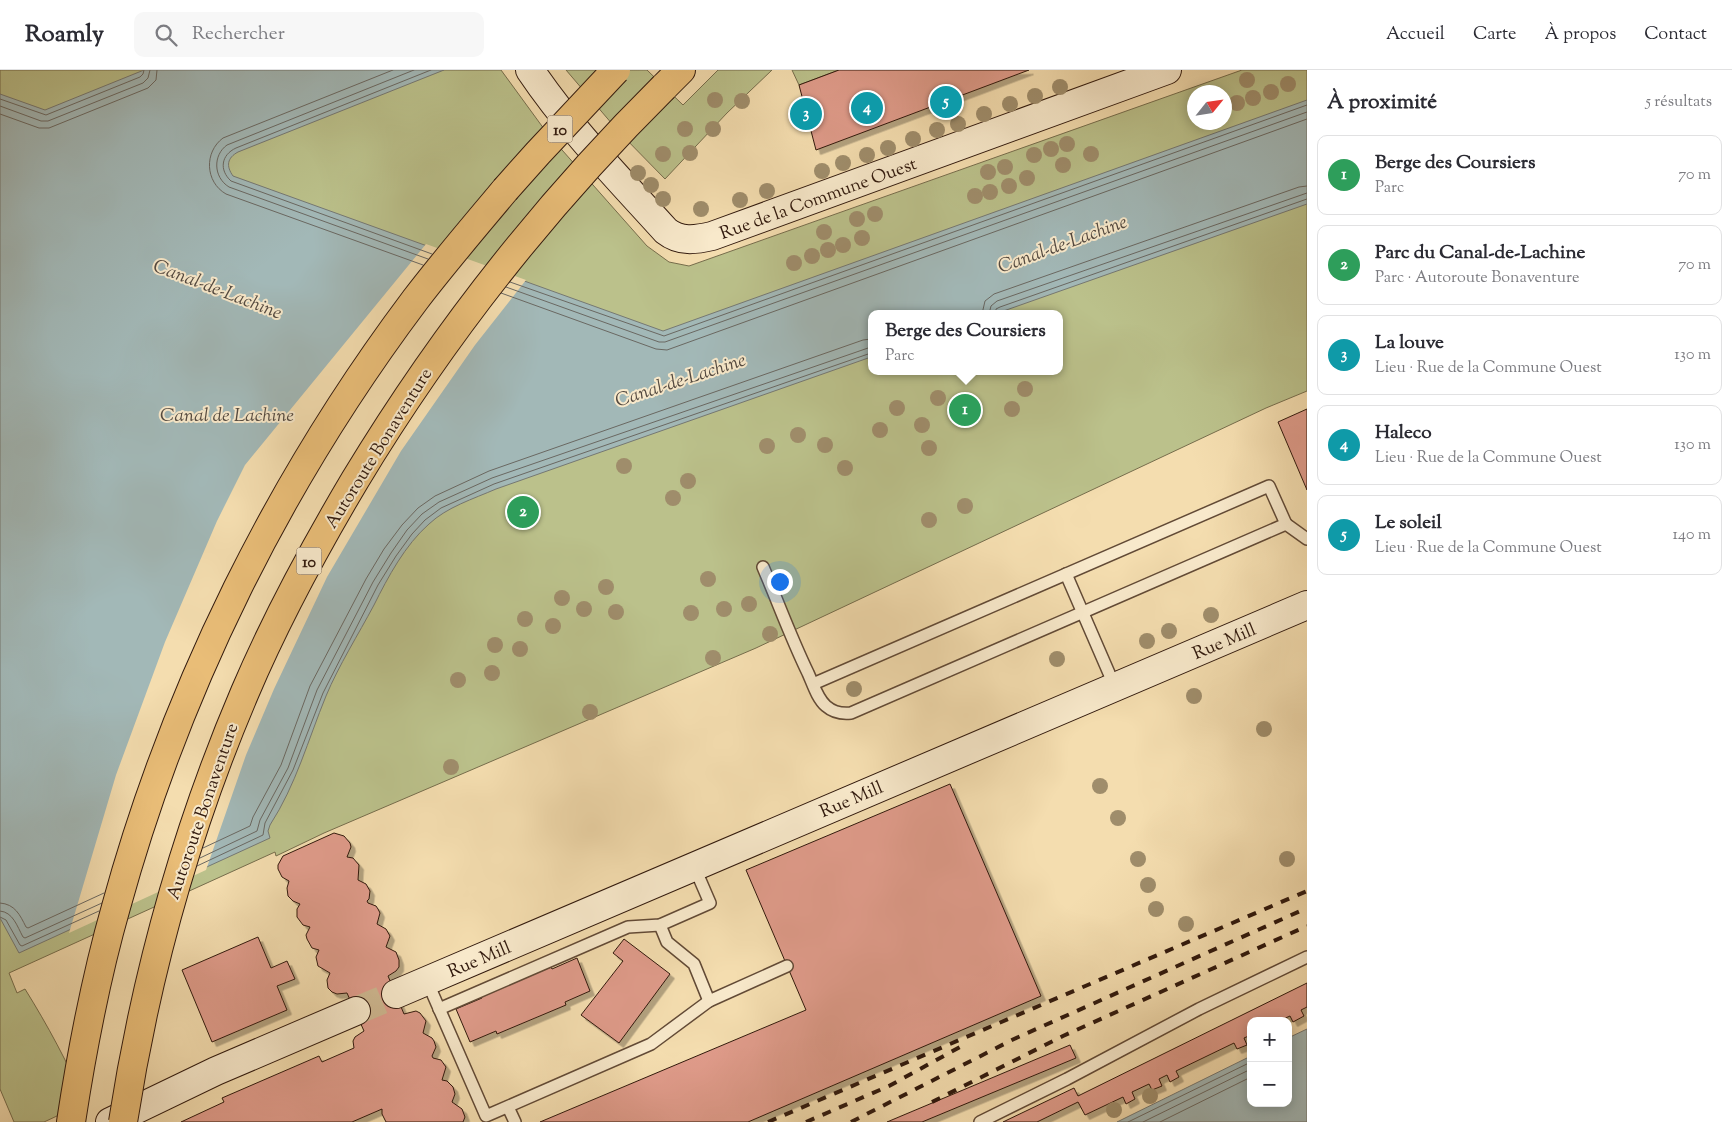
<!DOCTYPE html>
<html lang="fr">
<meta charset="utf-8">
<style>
:root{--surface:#fff;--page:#f7f7f7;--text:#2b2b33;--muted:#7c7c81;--line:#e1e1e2;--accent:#8f2418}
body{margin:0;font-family:"Sorts Mill Goudy",serif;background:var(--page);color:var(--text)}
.controls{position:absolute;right:15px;bottom:15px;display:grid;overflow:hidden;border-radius:10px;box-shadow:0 2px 12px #0003}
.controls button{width:45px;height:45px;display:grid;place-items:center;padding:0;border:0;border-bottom:1px solid var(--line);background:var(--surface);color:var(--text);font:25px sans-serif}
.compass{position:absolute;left:1187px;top:15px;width:45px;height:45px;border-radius:50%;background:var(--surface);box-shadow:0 2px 12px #0003;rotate:60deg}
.you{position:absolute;left:779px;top:511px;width:18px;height:18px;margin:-12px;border:4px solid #fff;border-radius:50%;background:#1a73e8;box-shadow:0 0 0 8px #1a73e833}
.badge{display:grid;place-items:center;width:32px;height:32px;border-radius:50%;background:var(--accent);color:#fff;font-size:16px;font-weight:700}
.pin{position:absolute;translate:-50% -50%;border:2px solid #fff;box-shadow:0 1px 5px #0006}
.popup{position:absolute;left:868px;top:240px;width:195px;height:65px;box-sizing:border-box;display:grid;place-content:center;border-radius:10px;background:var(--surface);filter:drop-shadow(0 1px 4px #0005);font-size:16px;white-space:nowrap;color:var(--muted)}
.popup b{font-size:19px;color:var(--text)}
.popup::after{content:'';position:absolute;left:50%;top:100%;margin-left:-10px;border:10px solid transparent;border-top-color:var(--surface)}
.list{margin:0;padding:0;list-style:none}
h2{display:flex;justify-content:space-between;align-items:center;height:65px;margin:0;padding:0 20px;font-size:21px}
h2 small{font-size:16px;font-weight:400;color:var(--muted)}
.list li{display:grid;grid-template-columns:32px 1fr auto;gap:15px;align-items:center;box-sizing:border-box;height:80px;margin:0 10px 10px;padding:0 10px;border:1px solid var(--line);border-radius:10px}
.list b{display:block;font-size:19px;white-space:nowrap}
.list p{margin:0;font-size:16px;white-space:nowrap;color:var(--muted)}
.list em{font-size:16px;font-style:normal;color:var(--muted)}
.icon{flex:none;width:28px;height:28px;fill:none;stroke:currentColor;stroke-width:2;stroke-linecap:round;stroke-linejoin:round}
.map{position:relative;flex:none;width:1307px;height:1052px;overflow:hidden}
header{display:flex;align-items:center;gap:30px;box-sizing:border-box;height:70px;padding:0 25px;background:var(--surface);border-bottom:1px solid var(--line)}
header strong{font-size:24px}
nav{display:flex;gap:28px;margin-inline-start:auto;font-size:18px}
.search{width:350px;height:45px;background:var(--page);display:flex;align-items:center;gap:12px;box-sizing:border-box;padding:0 18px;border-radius:10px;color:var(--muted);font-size:19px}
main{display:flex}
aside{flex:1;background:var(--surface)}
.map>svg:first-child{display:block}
</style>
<header>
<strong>Roamly</strong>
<div class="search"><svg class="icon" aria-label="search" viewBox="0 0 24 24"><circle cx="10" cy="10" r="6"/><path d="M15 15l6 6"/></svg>Rechercher</div>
<nav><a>Accueil</a><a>Carte</a><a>À propos</a><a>Contact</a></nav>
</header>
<main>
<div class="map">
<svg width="1307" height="1052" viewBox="0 0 1307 1052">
<defs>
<filter id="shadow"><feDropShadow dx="4.5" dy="4.5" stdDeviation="0" flood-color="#0004"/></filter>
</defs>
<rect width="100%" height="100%" fill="#f4ddaf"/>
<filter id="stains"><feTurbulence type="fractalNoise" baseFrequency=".004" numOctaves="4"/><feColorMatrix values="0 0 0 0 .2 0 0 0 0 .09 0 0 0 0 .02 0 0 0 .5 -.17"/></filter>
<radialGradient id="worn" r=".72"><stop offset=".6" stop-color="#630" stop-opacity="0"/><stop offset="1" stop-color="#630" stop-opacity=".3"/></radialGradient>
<g fill="#bbc18b" stroke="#766d4c" fill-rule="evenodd">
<path d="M0 0H501L547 63 647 176 669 192 689 196 1242 0H1307V321L1266 338 756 578 324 763 276 786 275 782 9 903 17 923 25 919C48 956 68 993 85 1033L44 1052H14L0 1019ZM1194 22H1224V52H1194ZM871 244H1059V301H871Z"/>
<polygon points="566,0 647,0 683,35 718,0 772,0 727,43 665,109 619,62"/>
<polygon points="792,0 839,0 799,15"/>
</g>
<g fill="#a2b8b7" stroke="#757873">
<path d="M144 0H444L238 82C227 88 226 96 233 106L663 261 1307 30V134L995 244H871V287L496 419C473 429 447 437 429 454 405 475 388 507 374 535 358 565 339 595 326 626 308 670 296 715 270 755L268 761 270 768 19 883 0 848V24L45 40Z"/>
<polygon points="1307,959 1307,1052 1117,1052 1251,986 1251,1033 1288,1033 1288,968"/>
</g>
<polygon fill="#f4ddaf" points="426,174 526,210 475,275 401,381 327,507 274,619 246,685 206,800 69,863 116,705 165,572 217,451 245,395"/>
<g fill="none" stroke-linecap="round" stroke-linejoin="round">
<g stroke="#6a6862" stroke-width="1">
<path d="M393 0 223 68C204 82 205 112 226 124L423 195"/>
<path d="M414 0 227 75C213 85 213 107 229 117L428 189"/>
<path d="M431 0 236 78C221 85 219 100 231 111L432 184"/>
<polyline points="0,29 46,45 140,7 143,4 144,0"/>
<polyline points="0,36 41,51 48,51 143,13 148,8 150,0"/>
<polyline points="0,44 39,58 49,58 148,18 156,10 157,0"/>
<polyline points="510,212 664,266 1307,35"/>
<polyline points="506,217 659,272 665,272 1307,42"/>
<polyline points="501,223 656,279 667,280 1307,49"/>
<polyline points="982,244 985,231 994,224 1299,117 1307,116"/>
<polyline points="989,244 991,236 997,231 1307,123"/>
<polyline points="996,244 996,239 1000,237 1307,129"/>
<polyline points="203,778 250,756 253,747 281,695 310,616 366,509 384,479 402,455 418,438 435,426 489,401 863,270 871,269"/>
<polyline points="200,788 257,761 260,750 288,698 317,620 373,512 391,483 407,460 422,444 439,432 492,408 871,277"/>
<polyline points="197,796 263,765 265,753 293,700 323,623 378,515 396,486 412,464 425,450 441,438 494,414 871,283"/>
<path d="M0 833C15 834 20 845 26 857L28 858 104 823"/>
<path d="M0 841C13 842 17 856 23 867L25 868 102 833"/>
<polyline points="0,847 6,850 20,875 22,876 99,841"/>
<polyline points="1128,1052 1251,992"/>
<polyline points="1143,1052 1251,999"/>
<polyline points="1160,1052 1251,1007"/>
</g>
</g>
<g fill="#df9b8a" stroke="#31190d" filter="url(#shadow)">
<polygon points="839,0 1029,0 816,80 799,15"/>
<polygon points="1307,339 1307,420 1278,352"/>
<polygon points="950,714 1041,926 748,1052 540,1052 806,940 746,800"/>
<polygon points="334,763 344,766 350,773 351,777 347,787 353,788 359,795 358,810 366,814 370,821 369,829 367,831 368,833 376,836 378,839 380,843 377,854 386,859 390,866 386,877 396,882 399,890 399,897 396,901 388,906 404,944 416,941 420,943 426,951 423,963 432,968 434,971 436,977 432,986 433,988 441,990 446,997 442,1010 447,1011 453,1017 455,1024 452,1032 462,1039 465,1047 463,1052 386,1052 382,1044 382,1039 352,1052 181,1052 224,1032 222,1028 319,986 322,992 354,978 353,971 355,967 364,961 347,923 337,924 332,922 328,918 327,910 330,903 318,896 316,887 319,880 312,878 307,869 306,865 310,857 303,855 297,847 297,839 300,834 293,831 288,826 287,818 289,811 282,807 278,799 278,795 283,786"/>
<polygon points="258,867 271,898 287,891 295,909 277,916 287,940 212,972 182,900"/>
<polygon points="624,869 670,904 619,973 581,945 623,891 613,883"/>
<polygon points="577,888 590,921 565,932 566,935 497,964 496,961 470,972 456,939 482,928 481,926 551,897 552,899"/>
<polygon points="1307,913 1307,937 1301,940 1304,946 1293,952 1290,946 1279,951 1251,951 1251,965 1244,968 1247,975 1237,979 1234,973 1176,1001 1179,1007 1170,1012 1167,1005 1159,1009 1162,1016 1152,1020 1149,1014 1132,1022 1135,1029 1126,1034 1123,1027 1085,1045 1078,1032 1037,1052 1003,1052 1074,1018 1078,1026"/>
<polygon points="1070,975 1076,988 922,1052 887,1052"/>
</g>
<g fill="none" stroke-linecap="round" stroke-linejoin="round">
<polyline stroke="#cdb68f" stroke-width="28" stroke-dasharray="28 14" stroke-linecap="butt" points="356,941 396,924"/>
<defs>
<g id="lane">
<polyline points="1286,454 1307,469"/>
<path d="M763 497C778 532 791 568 808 603 813 614 817 628 826 636 834 643 842 644 851 643L1286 454 1269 416 813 614"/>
<polyline points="1066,504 1115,617"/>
<polyline points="660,855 667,872 694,894 709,931 787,896"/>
<polyline points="427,911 486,1046 651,974 709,931"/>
<polyline points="439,939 628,857 660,855 710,833 694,796"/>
<polyline points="508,1037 515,1052"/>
<polyline points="980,1052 1067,1009 1199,939 1307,887"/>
</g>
<g id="secondary">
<path d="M530 0C569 58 619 109 666 161 680 172 695 170 712 166L1167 0"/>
<polyline points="396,924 1307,535"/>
<polyline points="110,1052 216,1001 356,941"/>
</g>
<g id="highway">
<polyline points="664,17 681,0"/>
<path d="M71 1052C82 980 96 907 116 837 176 618 279 411 415 230 444 192 475 156 505 120"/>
</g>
</defs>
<use href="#lane" stroke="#624a36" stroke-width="14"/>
<use href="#secondary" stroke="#31190d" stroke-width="30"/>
<use href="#highway" stroke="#31190d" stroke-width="30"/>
<use href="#lane" stroke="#f8e9cb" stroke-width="11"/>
<use href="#secondary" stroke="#f8e9cb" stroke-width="28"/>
<use href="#highway" stroke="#eabe78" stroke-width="28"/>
<g stroke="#31190d" stroke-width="4" stroke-dasharray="9 9" stroke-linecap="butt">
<polyline points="932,1032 1063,966 1307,856"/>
<polyline points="768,1052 1307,821"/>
<polyline points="806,1052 889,1016 960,977"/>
<polyline points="851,1052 1014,969 1307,838"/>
</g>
<defs>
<g id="highway-bridge">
<polyline points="505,120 538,83 616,0"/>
<path d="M123 1052C146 904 186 760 245 622 276 549 314 479 355 410 442 266 544 136 664 17"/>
</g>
</defs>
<use href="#highway-bridge" stroke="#31190d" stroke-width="30" stroke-linecap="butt"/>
<use href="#highway-bridge" stroke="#eabe78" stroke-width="28"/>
</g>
<g fill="#9f8d6b">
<circle cx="1247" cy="10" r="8"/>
<circle cx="1288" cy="14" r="8"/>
<circle cx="1060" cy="17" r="8"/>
<circle cx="1271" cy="22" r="8"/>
<circle cx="1035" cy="26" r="8"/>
<circle cx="1253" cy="28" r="8"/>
<circle cx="715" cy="30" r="8"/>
<circle cx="742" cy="31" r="8"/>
<circle cx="1237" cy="33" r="8"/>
<circle cx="1010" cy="34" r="8"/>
<circle cx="984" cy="44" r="8"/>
<circle cx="958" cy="54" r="8"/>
<circle cx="685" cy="59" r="8"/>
<circle cx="713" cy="59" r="8"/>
<circle cx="937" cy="60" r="8"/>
<circle cx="913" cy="69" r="8"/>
<circle cx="1067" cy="74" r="8"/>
<circle cx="888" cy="78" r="8"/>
<circle cx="1051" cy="79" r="8"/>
<circle cx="690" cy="83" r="8"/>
<circle cx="663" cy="84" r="8"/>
<circle cx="1091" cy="84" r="8"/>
<circle cx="867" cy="85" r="8"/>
<circle cx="1034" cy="85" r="8"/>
<circle cx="843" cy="93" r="8"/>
<circle cx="1063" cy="95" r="8"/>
<circle cx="1005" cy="97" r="8"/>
<circle cx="822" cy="101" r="8"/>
<circle cx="988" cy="102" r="8"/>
<circle cx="638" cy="103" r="8"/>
<circle cx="1027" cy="108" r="8"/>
<circle cx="651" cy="115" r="8"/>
<circle cx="1009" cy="116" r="8"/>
<circle cx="767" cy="121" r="8"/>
<circle cx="990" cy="122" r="8"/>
<circle cx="975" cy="126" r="8"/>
<circle cx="663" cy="129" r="8"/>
<circle cx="740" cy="130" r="8"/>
<circle cx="701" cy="139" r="8"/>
<circle cx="875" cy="144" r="8"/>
<circle cx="857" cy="149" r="8"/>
<circle cx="824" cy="162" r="8"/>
<circle cx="862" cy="168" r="8"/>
<circle cx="843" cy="175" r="8"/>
<circle cx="828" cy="180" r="8"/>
<circle cx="812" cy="186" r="8"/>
<circle cx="794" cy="193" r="8"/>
<circle cx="1025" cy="319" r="8"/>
<circle cx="938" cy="328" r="8"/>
<circle cx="897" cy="338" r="8"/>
<circle cx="1012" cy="339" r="8"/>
<circle cx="922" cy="355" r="8"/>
<circle cx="880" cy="360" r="8"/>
<circle cx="798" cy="365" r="8"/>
<circle cx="825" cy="375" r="8"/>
<circle cx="767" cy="376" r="8"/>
<circle cx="929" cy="378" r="8"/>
<circle cx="624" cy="396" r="8"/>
<circle cx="845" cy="398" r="8"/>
<circle cx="688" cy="411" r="8"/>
<circle cx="673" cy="428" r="8"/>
<circle cx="965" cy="436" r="8"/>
<circle cx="929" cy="450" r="8"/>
<circle cx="708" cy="509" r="8"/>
<circle cx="606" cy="517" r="8"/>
<circle cx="562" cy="528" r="8"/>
<circle cx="749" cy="534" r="8"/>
<circle cx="584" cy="539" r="8"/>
<circle cx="724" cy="539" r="8"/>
<circle cx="616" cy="542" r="8"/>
<circle cx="691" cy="543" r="8"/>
<circle cx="1211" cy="545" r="8"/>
<circle cx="525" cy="549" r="8"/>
<circle cx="553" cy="556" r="8"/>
<circle cx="1169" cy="561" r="8"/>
<circle cx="770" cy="564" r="8"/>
<circle cx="1147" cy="571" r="8"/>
<circle cx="495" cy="575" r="8"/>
<circle cx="520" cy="579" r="8"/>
<circle cx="713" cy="588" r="8"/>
<circle cx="1057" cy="589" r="8"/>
<circle cx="492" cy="603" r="8"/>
<circle cx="458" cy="610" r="8"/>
<circle cx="854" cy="619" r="8"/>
<circle cx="1194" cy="626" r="8"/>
<circle cx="590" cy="642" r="8"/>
<circle cx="1264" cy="659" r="8"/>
<circle cx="451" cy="697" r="8"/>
<circle cx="1100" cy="716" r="8"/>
<circle cx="1118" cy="748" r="8"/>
<circle cx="1138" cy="789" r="8"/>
<circle cx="1287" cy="789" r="8"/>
<circle cx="1148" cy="815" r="8"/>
<circle cx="1156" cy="839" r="8"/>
<circle cx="1186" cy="854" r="8"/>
<circle cx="1150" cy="1026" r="8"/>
<circle cx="1114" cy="1040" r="8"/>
</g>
<g text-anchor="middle" stroke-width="4" stroke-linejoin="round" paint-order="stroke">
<g fill="#f8e9cb" stroke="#6d5746" stroke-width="1">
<rect x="547.5" y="45.5" width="25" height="27" rx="4"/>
<rect x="296.5" y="477.5" width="25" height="27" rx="4"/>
</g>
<g font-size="16" font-weight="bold" fill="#31190d">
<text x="560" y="65">10</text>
<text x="309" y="497">10</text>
</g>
<g font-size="18" fill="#31190d" stroke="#f8e9cb">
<text transform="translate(818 128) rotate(-20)" y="6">Rue de la Commune Ouest</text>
<text transform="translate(378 378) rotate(-58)" y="6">Autoroute Bonaventure</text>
<text transform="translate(1224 571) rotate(-23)" y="6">Rue Mill</text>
<text transform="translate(851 729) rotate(-23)" y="6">Rue Mill</text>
<text transform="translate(202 741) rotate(-71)" y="6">Autoroute Bonaventure</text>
<text transform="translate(479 889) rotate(-23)" y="6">Rue Mill</text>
</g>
<g font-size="19" font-style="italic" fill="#534940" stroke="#f8e9cb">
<text transform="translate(1062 173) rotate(-20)" y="7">Canal-de-Lachine</text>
<text transform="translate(218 218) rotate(21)" y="7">Canal-de-Lachine</text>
<text transform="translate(680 309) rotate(-18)" y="7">Canal-de-Lachine</text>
<text x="227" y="351">Canal de Lachine</text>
</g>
</g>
<rect width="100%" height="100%" filter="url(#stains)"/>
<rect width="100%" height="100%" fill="url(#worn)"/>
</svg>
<div class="controls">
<button>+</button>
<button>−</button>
</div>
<svg class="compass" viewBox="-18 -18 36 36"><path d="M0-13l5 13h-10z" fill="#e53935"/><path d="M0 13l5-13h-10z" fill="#7c7c81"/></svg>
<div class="you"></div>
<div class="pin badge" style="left:965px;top:340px;background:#2e9e5b">1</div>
<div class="popup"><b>Berge des Coursiers</b>Parc</div>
<div class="pin badge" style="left:523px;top:442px;background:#2e9e5b">2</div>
<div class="pin badge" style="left:806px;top:44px;background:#0f9aa8">3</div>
<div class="pin badge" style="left:867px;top:38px;background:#0f9aa8">4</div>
<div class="pin badge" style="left:946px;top:32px;background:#0f9aa8">5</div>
</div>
<aside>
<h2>À proximité<small>5 résultats</small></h2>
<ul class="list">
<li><span class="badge" style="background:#2e9e5b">1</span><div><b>Berge des Coursiers</b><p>Parc</p></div><em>70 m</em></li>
<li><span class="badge" style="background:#2e9e5b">2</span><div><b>Parc du Canal-de-Lachine</b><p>Parc · Autoroute Bonaventure</p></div><em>70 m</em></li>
<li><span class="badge" style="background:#0f9aa8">3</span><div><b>La louve</b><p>Lieu · Rue de la Commune Ouest</p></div><em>130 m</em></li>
<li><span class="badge" style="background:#0f9aa8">4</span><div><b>Haleco</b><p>Lieu · Rue de la Commune Ouest</p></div><em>130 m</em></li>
<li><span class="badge" style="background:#0f9aa8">5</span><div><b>Le soleil</b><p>Lieu · Rue de la Commune Ouest</p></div><em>140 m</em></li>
</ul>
</aside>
</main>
